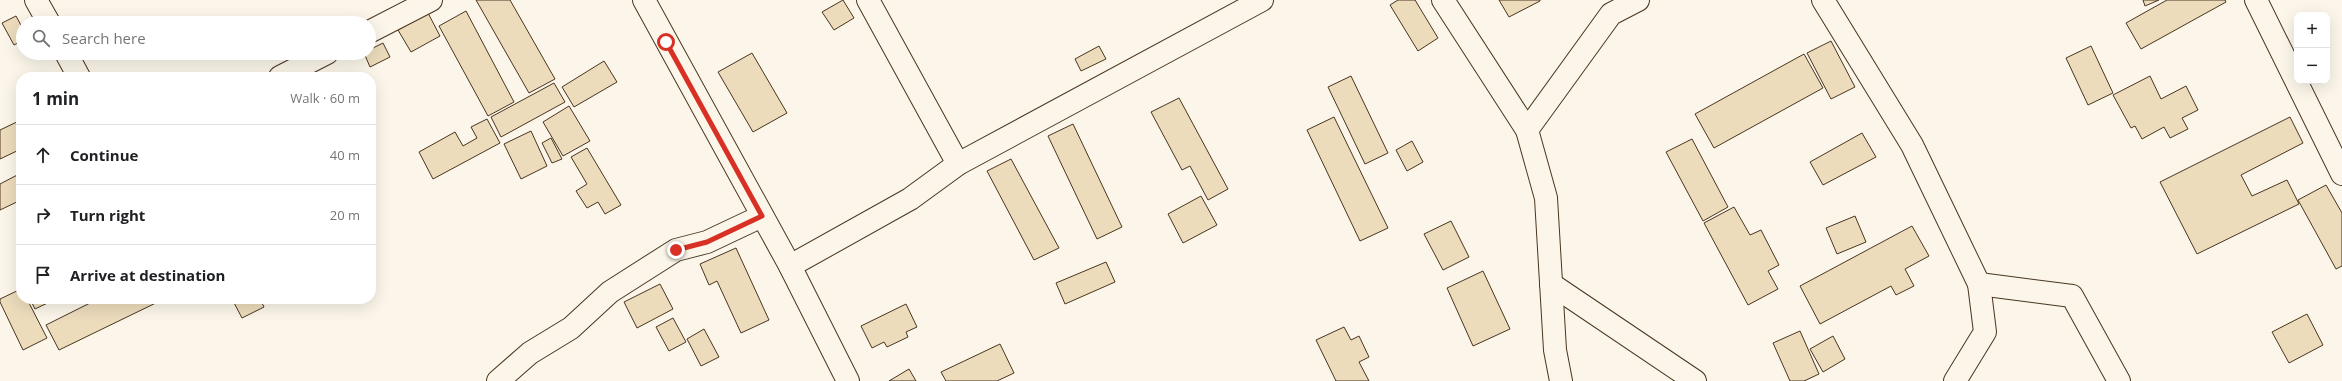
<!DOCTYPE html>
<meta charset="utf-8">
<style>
:root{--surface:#fff;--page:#f2f2f2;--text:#202124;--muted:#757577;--line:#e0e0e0}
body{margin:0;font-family:"Open Sans",sans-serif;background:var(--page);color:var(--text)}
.controls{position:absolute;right:12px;top:12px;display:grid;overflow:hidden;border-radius:8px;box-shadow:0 4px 16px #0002}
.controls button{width:36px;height:36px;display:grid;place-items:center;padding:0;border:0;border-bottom:1px solid var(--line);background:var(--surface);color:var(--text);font:20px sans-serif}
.stop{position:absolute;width:12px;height:12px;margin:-9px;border:3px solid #d93025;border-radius:50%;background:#fff}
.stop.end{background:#d93025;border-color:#fff;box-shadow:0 1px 4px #0008}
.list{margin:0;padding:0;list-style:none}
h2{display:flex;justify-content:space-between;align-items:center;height:52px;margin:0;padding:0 16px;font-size:17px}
h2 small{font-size:13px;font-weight:400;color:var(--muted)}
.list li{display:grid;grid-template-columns:26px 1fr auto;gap:12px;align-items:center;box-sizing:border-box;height:60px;padding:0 16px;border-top:1px solid var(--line)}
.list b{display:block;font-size:15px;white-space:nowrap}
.list em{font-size:13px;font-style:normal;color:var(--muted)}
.icon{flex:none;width:22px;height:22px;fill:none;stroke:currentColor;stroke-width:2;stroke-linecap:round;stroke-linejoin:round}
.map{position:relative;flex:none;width:2342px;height:381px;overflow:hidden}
.search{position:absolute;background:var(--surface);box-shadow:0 4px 16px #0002;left:16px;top:16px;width:360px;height:44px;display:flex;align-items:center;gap:10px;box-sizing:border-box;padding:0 14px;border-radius:22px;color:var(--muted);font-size:15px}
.panel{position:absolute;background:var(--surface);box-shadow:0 4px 16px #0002;left:16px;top:72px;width:360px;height:232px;border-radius:16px}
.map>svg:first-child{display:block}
</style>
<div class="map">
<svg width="2342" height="381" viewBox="0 0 2342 381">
<rect width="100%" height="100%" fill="#fbf6e9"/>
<g fill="#ecdcbc" stroke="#4a3520">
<polygon points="476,0 510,0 555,79 529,93"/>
<polygon points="843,0 854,18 834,30 822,12"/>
<polygon points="1398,0 1415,0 1438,38 1418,51 1390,5"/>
<polygon points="1499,0 1540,0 1540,1 1509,17"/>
<polygon points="2143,0 2159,0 2145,6"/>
<polygon points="2167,0 2225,0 2226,2 2141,49 2126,23"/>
<polygon points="466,11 514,102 488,116 439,26"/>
<polygon points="428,13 440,36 411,52 398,30"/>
<polygon points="16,16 23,29 23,40 14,45 2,23"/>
<polygon points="1831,41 1855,87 1831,99 1807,53"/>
<polygon points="383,43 390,57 370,67 364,53 369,53 369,50"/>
<polygon points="1099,46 1106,59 1081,71 1075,59"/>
<polygon points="2091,46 2113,93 2088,105 2066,58"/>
<polygon points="752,53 787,113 753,132 718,72"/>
<polygon points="1804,54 1823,88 1714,148 1695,114"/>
<polygon points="604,61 617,82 574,107 562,87"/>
<polygon points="1351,76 1388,153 1365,164 1328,87"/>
<polygon points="2150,76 2161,99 2186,86 2198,110 2182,118 2188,129 2170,138 2164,127 2142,139 2135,126 2131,128 2113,95"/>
<polygon points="554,83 565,102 501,137 491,117"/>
<polygon points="1179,98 1228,189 1208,200 1190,166 1182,170 1151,112"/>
<polygon points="569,106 590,141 563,156 543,122"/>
<polygon points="1334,117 1388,228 1360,241 1307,130"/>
<polygon points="2290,117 2303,143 2241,175 2252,196 2287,180 2299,204 2197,254 2160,182"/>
<polygon points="487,119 500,143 433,179 419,152 455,132 463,146 477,138 471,127"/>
<polygon points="21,120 21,149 0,159 0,130"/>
<polygon points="1073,124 1122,227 1097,239 1048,136"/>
<polygon points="531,131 547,166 521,179 504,144"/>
<polygon points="1862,133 1876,157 1823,185 1810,162"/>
<polygon points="551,138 562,159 552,163 542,143"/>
<polygon points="1692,139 1728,207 1703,221 1666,152"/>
<polygon points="1412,141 1423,162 1407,171 1396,150"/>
<polygon points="587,148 621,205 605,214 598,202 587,208 576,191 587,184 571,157"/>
<polygon points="1011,159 1059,248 1034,260 987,171"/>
<polygon points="21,173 21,200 0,210 0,184"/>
<polygon points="2326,185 2342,213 2342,266 2336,269 2298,200"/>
<polygon points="1201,196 1217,225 1183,243 1168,214"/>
<polygon points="1734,207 1750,235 1761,230 1779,265 1768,271 1778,289 1748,305 1704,223"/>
<polygon points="1855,216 1866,242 1837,254 1826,228"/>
<polygon points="1451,221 1469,257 1443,270 1424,234"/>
<polygon points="1912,226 1929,256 1905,269 1914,286 1896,295 1891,286 1820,324 1800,286"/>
<polygon points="736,248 769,320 741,333 717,281 709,285 700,264"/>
<polygon points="1106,262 1115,282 1065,304 1056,283"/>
<polygon points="1483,271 1510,329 1473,346 1447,288"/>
<polygon points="660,284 673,309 637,328 624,302"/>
<polygon points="21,289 21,299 27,299 47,338 23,350 0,302 0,299"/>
<polygon points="30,299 56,299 35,309"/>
<polygon points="98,299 164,299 59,350 46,325"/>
<polygon points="232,299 260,299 264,307 242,318"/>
<polygon points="906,304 917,327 906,332 908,337 887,347 884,342 872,348 861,326"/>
<polygon points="2307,314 2323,345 2289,363 2272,332"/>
<polygon points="673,318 686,342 669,351 656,327"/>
<polygon points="1344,327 1351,340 1359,336 1369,357 1359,362 1369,381 1336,381 1316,340"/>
<polygon points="704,329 719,357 701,366 687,339"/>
<polygon points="1800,331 1819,374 1804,381 1790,381 1773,343"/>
<polygon points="1833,336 1845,359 1823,372 1810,349"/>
<polygon points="1000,344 1014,373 997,381 946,381 941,372"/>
<polygon points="909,369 916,381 889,381"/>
</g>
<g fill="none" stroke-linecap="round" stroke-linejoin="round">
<defs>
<g id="minor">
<polyline points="36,0 49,23"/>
<polyline points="644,0 790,266 848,381"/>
<polyline points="868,0 958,164"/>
<polyline points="1443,0 1527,130"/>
<polyline points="1823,0 1912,145 1979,284 1985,332 1955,381"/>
<polyline points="2256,0 2342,174"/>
<polyline points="369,32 431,0"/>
<polyline points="66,53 79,77"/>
<polyline points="280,77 327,53"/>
<polyline points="790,266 910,199 958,164 1262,0"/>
<polyline points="1551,284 1695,381"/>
<polyline points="1979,284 2072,296 2119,381"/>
<polyline points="498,381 530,353 571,328 610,292 676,250 707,242 762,216"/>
<polyline points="1561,381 1555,350 1546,198 1527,130 1611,14 1638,0"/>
</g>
</defs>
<use href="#minor" stroke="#4a3520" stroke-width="24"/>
<use href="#minor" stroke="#fbf6e9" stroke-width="22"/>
</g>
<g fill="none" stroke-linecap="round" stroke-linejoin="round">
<polyline stroke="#d93025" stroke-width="5" points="666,42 762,216 707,242 676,250"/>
</g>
</svg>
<div class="controls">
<button>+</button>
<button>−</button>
</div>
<div class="stop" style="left:666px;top:42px"></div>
<div class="stop end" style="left:676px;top:250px"></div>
<div class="search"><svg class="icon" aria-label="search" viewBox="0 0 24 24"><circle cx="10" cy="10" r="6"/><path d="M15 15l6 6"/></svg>Search here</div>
<section class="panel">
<h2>1 min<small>Walk · 60 m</small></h2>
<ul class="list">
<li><svg class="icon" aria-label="ahead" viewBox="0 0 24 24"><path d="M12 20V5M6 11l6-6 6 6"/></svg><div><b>Continue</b></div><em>40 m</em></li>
<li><svg class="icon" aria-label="right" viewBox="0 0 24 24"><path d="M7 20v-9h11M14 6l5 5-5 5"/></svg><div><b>Turn right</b></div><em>20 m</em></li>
<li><svg class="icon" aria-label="arrive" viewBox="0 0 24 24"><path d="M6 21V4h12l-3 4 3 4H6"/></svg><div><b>Arrive at destination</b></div></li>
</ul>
</section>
</div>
